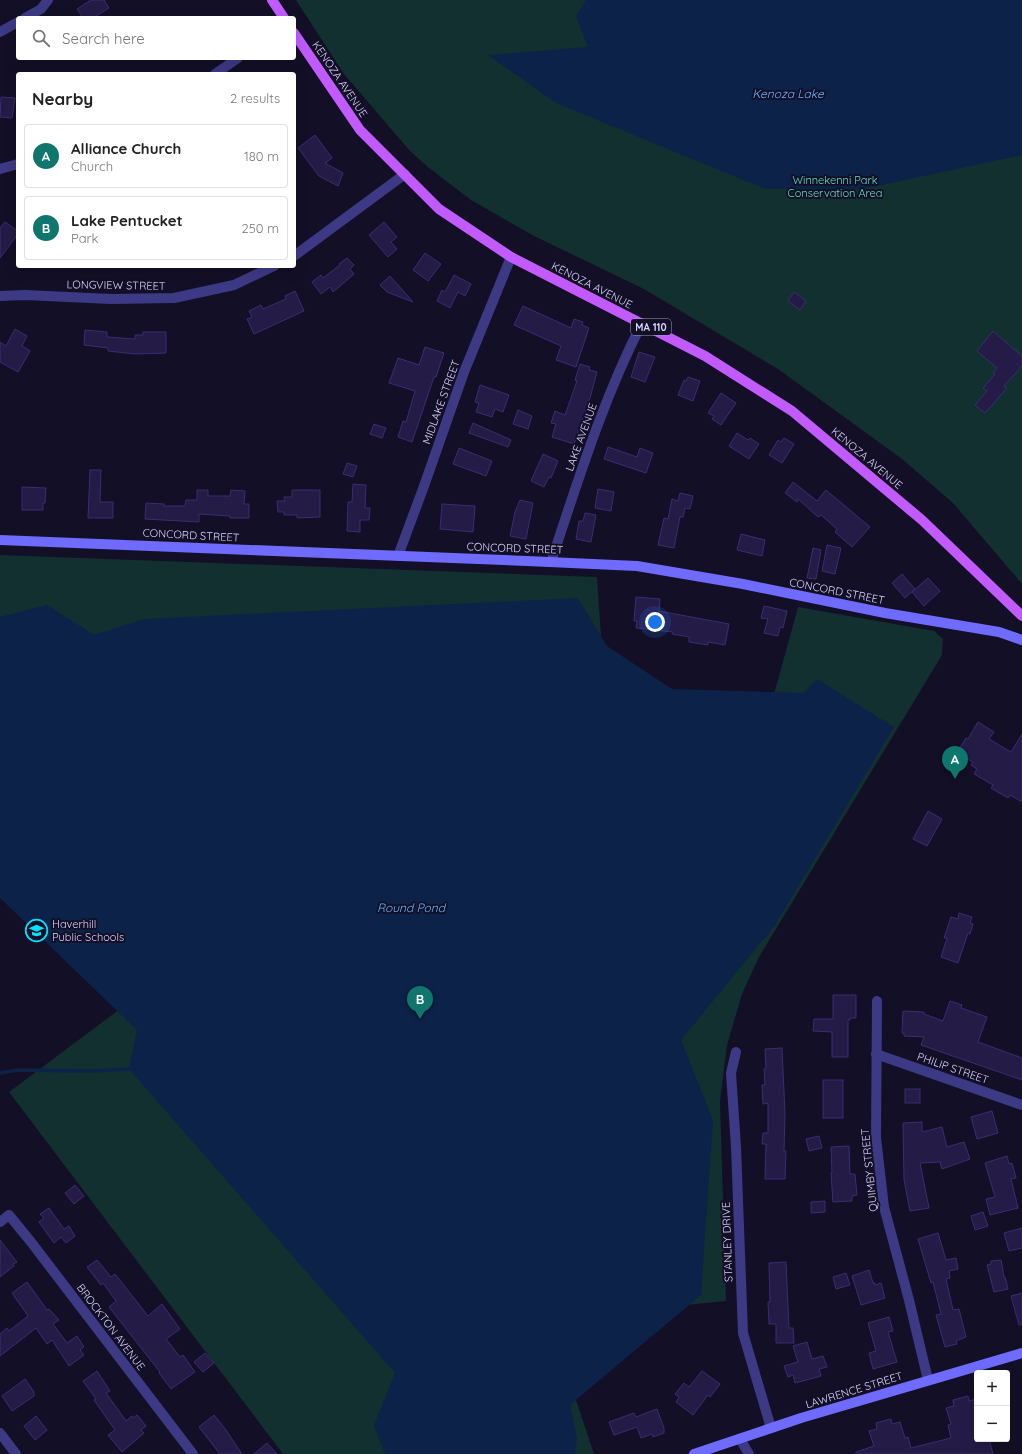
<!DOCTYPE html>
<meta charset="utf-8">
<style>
:root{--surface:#fff;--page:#f6f6f6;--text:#222;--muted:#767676;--line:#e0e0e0;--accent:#0f766e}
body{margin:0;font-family:Quicksand,sans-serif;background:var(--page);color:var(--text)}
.controls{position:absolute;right:12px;bottom:12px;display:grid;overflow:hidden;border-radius:4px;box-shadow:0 4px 16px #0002}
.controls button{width:36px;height:36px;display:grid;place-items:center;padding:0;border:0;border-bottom:1px solid var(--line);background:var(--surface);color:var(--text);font:20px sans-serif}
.you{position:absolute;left:655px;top:622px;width:14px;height:14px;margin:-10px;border:3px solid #fff;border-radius:50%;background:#1a73e8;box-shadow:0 0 0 6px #1a73e833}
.badge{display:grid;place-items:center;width:26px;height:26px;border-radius:50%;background:var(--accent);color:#fff;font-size:13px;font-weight:700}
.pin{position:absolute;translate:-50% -33px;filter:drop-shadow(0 1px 2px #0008)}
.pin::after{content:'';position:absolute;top:21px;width:14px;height:12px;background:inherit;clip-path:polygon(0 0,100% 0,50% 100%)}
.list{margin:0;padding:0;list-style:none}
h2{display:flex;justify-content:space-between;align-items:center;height:52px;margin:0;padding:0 16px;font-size:17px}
h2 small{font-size:13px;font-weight:400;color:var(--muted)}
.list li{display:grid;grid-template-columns:26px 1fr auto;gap:12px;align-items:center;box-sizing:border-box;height:64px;margin:0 8px 8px;padding:0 8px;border:1px solid var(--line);border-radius:4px}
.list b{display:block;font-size:15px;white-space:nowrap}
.list p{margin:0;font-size:13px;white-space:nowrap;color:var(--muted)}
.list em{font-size:13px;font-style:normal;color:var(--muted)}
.icon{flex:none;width:22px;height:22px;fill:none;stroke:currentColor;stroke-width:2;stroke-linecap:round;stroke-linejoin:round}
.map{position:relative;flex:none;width:1022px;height:1454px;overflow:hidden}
.search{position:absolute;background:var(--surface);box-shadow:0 4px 16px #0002;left:16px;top:16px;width:280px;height:44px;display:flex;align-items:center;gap:10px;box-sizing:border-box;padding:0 14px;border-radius:4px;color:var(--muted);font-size:15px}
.panel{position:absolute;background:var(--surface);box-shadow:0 4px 16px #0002;left:16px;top:72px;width:280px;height:196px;border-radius:4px}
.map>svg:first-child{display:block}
</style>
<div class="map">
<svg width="1022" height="1454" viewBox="0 0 1022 1454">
<rect width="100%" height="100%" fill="#130f26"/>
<g fill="#12302f">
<polygon points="296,0 1022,0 1022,584 953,503 902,459 778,369 644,289 534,236 471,200 429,168 410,151 344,74"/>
<polygon points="0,555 597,577 602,652 672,695 773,698 798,607 934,631 943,639 942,655 759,957 742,994 727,1045 720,1101 726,1301 676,1306 571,1385 594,1454 283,1454 9,1092 144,991 0,869"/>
</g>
<g fill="#0c2248">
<polygon points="586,0 1022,0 1022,155 863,189 765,189 556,103 488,55 588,47 576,16"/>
<polygon points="578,598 607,646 672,689 804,693 817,679 894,727 775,925 681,1040 713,1120 701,1295 570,1405 577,1438 575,1454 385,1454 374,1425 395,1373 129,1069 137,1030 0,898 0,617 47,605 94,635 144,619"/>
</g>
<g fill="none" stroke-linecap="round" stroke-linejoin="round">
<polyline stroke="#0c2248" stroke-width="3.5" points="0,1073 18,1070 90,1071 129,1069"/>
</g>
<g fill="#241b47" stroke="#3b2d73">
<polygon points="91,0 104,0 109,8 93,18 83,18 77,9"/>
<polygon points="1,97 15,98 12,118 0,117"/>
<polygon points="315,135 332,158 325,163 343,173 338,186 319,176 298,148"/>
<polygon points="5,222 18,231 18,234 0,258 0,228"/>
<polygon points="384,222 397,237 391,242 397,249 388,257 369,235"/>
<polygon points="425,253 441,264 428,281 413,270"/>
<polygon points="347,258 354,265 350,269 354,274 333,292 330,287 321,294 312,282 321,275 323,278 340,265 339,264"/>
<polygon points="454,275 471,284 465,296 458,292 450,308 437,301 442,290 445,292"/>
<polygon points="390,276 413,302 387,292 380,285"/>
<polygon points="295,291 304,311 254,334 247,319 252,317 249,311 261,305 263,309 286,299 285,296"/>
<polygon points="794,292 806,301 800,310 788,301"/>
<polygon points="523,306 571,328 574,319 583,322 582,325 589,328 576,367 556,360 561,346 514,325"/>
<polygon points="15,329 27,336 22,346 30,351 18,372 0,362 0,342 6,346"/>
<polygon points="85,330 107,332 107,337 135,339 135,335 143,335 143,332 166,332 166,353 135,354 108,351 108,348 84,345"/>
<polygon points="993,331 1022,356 1022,366 1004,386 1007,388 985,413 975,405 987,391 983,388 995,374 993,373 997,368 977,351"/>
<polygon points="425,347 444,353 436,377 434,377 412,442 398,437 403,421 406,422 415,391 389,383 398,358 419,365"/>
<polygon points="639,352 655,357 645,382 631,377"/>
<polygon points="580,364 590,367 589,370 597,372 590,398 574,444 552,437 556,424 551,423 555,411 565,415 577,381 575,380"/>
<polygon points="688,377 700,381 693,401 678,395 684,380 686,381"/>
<polygon points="480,385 509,395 503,412 495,409 492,417 476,412 479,403 475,402"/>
<polygon points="721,393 736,403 721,425 712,419 714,416 708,413"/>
<polygon points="518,410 532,416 528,429 513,424"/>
<polygon points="473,423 511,440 508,447 469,433"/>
<polygon points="374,424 386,428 382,438 370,434"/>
<polygon points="737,433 748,440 750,438 759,444 749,459 729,446"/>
<polygon points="784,438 794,444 782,463 769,455 778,440 781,442"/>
<polygon points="608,447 637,457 640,448 653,453 646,473 604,459"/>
<polygon points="459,448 492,461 486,476 453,464"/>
<polygon points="543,454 558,461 551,478 549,477 544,487 531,481"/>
<polygon points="347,463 357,466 353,477 343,474"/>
<polygon points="90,470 101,470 100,502 113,502 113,518 88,518"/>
<polygon points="793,482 817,501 826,490 870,527 852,547 835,532 837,529 821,515 818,517 798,499 797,502 785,493"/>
<polygon points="353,484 366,485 365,508 370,508 369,520 360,520 360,532 347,531 348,502 352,502"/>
<polygon points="22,487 46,488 45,503 43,503 43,510 22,510"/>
<polygon points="598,489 614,492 611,511 595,508"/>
<polygon points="197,490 208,490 208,496 230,496 231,490 245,491 244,504 249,504 249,518 230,518 230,516 199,514 199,522 145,519 146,503 164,504 164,506 185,506 186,500 197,500"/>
<polygon points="292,490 320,490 320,517 297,518 297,515 284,515 284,512 278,512 277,501 285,501 284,497 292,497"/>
<polygon points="680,493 693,496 690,509 685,508 683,517 680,517 674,548 658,545 664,518 668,519 672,499 678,501"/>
<polygon points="520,500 533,503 526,539 510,536 515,512"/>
<polygon points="442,504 475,506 473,532 440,529"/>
<polygon points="585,513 596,515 591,542 576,539 579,521 583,521"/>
<polygon points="741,534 765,540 762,556 737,550"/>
<polygon points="827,545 841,548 835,574 822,571"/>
<polygon points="813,548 821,550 816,579 807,578"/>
<polygon points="902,574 915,589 905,598 892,583"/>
<polygon points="928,578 940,591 924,606 912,592"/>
<polygon points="636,597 660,599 659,611 729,624 725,645 708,642 708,645 689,642 689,637 672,634 673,632 636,628 637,621 634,621"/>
<polygon points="764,606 787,611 783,628 780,627 778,636 764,633 768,619 761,618"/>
<polygon points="978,722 994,732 989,739 1011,752 1022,734 1022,802 1010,795 1008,798 991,788 993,785 974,774 977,769 971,765 973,762 960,755 961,753 958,751 966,738 968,739"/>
<polygon points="928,811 942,819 927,846 913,839"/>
<polygon points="959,913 972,917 970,923 973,924 970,934 968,933 958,963 941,957 947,938 944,938 951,917 958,919"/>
<polygon points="833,995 856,995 856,1018 850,1018 850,1020 848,1020 848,1057 832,1057 832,1032 813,1031 814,1019 833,1019"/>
<polygon points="950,1001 962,1005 961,1008 987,1017 978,1042 1022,1058 1022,1080 921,1045 924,1037 904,1036 904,1033 902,1033 903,1011 924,1012 924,1014 943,1021"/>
<polygon points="782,1048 785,1113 784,1151 786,1151 785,1179 765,1179 766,1144 762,1144 763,1133 768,1133 768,1103 763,1104 762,1085 765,1085 764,1069 766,1068 765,1049"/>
<rect x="823" y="1080" width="20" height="38"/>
<rect x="905" y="1089" width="15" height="14"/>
<polygon points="992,1111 998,1133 977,1139 971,1117"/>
<polygon points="922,1122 922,1132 942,1127 947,1147 964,1142 970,1159 942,1169 940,1162 920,1163 929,1208 910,1211 904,1180 903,1123"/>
<polygon points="819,1136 822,1148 809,1151 806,1139"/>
<polygon points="849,1146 850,1174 855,1174 857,1195 852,1196 852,1201 833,1202 831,1173 832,1173 831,1147"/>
<polygon points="1007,1156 1009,1164 1012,1163 1016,1178 1011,1179 1018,1208 990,1215 986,1199 995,1197 985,1163"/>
<polygon points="75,1185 84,1196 74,1204 65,1193"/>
<polygon points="825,1201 825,1212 811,1213 811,1202"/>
<polygon points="49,1208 64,1229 69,1226 75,1236 66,1243 61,1237 54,1243 39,1222 44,1218 40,1214"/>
<polygon points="983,1212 988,1226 975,1230 971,1216"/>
<polygon points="1022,1228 1022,1248 1009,1251 1004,1233"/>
<polygon points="938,1233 946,1260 956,1258 958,1269 949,1271 950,1278 946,1279 953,1310 959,1309 966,1337 956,1341 957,1344 945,1347 936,1315 941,1314 933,1282 931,1283 918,1239"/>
<polygon points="0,1240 17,1262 13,1264 14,1266 0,1277"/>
<polygon points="97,1260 111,1277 115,1274 148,1316 162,1304 180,1329 166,1339 180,1357 183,1355 195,1372 171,1389 159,1373 160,1372 109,1307 116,1301 103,1283 101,1285 87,1267"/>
<polygon points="1001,1260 1004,1277 1005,1277 1008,1289 994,1292 987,1265 991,1264 991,1261"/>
<polygon points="786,1262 789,1328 793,1328 794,1343 776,1343 776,1324 769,1324 768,1302 770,1302 769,1263"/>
<polygon points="869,1270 873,1283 875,1283 875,1285 881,1283 885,1298 861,1305 852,1276"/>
<polygon points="846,1273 850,1285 836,1289 833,1277"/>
<polygon points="27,1282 47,1310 49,1309 59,1320 53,1324 67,1343 77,1336 84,1347 80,1350 84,1355 69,1366 52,1340 47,1344 36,1328 0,1356 0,1334 7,1328 9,1331 28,1316 12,1293"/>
<polygon points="1022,1293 1022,1324 1019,1325 1011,1296"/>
<polygon points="889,1317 893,1331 888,1332 897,1362 873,1369 869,1353 876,1351 868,1323"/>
<polygon points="807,1342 812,1359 823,1356 827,1367 819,1369 821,1376 795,1383 793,1375 788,1377 784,1366 798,1362 793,1346"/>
<polygon points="205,1353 214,1363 203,1372 194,1362"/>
<polygon points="97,1371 110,1391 106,1393 126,1421 132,1416 133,1418 137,1415 146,1426 141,1430 144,1433 122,1452 108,1435 115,1430 94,1400 96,1399 83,1381"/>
<polygon points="702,1371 720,1384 710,1397 708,1395 693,1415 676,1402 679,1397 675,1394 684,1383 689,1387"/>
<polygon points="25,1379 34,1392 34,1396 12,1411 2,1396"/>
<polygon points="968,1396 969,1401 977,1399 977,1439 989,1439 993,1454 856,1454 856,1452 874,1446 869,1431 877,1429 876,1423 887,1420 891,1419 892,1424 900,1422 905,1438 908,1437 911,1448 951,1438 948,1425 951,1424 946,1408 954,1406 953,1400"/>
<polygon points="657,1409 664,1428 664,1433 653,1437 652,1434 641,1438 637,1427 614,1435 609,1422 634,1413 636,1417"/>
<polygon points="214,1415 226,1430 242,1454 220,1454 199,1427"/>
<polygon points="36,1416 47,1430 35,1440 24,1426"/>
<polygon points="267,1443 277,1454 254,1454"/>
</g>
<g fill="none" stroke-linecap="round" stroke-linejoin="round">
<g stroke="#3d3a85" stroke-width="10">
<polyline points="25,18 41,9 48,0"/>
<polyline points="0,32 18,22"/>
<polyline points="215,74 238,58"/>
<polyline points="0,169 18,164"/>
<polyline points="294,256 405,174"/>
<polyline points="0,296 25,295 111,299 174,298 234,285 274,266"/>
<polyline points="398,556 424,486 464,372 511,257"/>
<path d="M551 562C578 481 603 399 642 323"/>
<polyline points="877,1001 876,1138 884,1207 909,1300 928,1380"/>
<polyline points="736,1052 731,1073 736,1147 743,1333 771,1428"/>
<polyline points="876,1054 1022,1105"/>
<polyline points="0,1222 9,1215 31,1242 193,1454"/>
<polyline points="0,1433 16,1454"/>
<polyline points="740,1439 749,1454"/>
</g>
<g stroke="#6f6bff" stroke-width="10">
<polyline points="0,540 527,561 637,566 743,584 885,613 999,632 1022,640"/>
<polyline points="694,1454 801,1418 1022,1353"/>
</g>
<g stroke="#c25bff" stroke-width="10">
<polyline points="272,0 284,18"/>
<polyline points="294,33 360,130 439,209 511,257 705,356 792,411 922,520 1022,616"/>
</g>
</g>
<defs>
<symbol id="school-ring" viewBox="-11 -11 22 22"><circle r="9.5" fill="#130f26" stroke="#00e5ff" stroke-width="1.5"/><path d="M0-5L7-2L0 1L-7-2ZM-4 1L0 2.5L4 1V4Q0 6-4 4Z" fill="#00e5ff"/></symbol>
</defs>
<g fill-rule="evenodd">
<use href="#school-ring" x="24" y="918" width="25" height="25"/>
</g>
<g text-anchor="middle" stroke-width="4" stroke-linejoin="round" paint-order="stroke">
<rect fill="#130f26" stroke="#9e99be" stroke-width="1" x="631" y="319" width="40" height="16" rx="3"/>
<g font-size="10" font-weight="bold" fill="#d9d4ff">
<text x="651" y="331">MA 110</text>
</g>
<g font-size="11" fill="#d9d4ff" stroke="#130f26">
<text transform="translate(340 79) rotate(56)" y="4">KENOZA AVENUE</text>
<text transform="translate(116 285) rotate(1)" y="4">LONGVIEW STREET</text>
<text transform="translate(592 285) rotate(27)" y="4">KENOZA AVENUE</text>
<text transform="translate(441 402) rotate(-70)" y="4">MIDLAKE STREET</text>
<text transform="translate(581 437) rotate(-70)" y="4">LAKE AVENUE</text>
<text transform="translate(867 458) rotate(40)" y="4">KENOZA AVENUE</text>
<text transform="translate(191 535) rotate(3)" y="4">CONCORD STREET</text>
<text transform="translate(515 548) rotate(2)" y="4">CONCORD STREET</text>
<text transform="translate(837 591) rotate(11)" y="4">CONCORD STREET</text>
<text transform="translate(953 1068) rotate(19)" y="4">PHILIP STREET</text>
<text transform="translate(869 1170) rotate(-96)" y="4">QUIMBY STREET</text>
<text transform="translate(727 1242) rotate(-92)" y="4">STANLEY DRIVE</text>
<text transform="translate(111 1327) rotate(53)" y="4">BROCKTON AVENUE</text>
<text transform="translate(854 1390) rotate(-17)" y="4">LAWRENCE STREET</text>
</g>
<g font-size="11" fill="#5fe0c0" stroke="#130f26">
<text x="835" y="184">Winnekenni Park<tspan x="835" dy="13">Conservation Area</tspan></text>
</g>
<g font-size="11" fill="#d9d4ff" stroke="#130f26" text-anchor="start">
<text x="52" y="928">Haverhill<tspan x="52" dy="13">Public Schools</tspan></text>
</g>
<g font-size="12" font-style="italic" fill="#62b6ff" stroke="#130f26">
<text x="788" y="98">Kenoza Lake</text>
<text x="411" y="912">Round Pond</text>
</g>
</g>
</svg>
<div class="controls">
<button>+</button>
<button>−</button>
</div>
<div class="you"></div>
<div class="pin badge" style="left:955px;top:779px">A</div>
<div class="pin badge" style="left:420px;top:1019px">B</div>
<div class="search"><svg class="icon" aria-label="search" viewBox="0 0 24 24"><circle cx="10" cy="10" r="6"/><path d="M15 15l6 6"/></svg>Search here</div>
<section class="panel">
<h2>Nearby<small>2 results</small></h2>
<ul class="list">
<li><span class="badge">A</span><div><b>Alliance Church</b><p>Church</p></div><em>180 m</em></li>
<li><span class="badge">B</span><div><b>Lake Pentucket</b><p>Park</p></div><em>250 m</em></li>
</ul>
</section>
</div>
